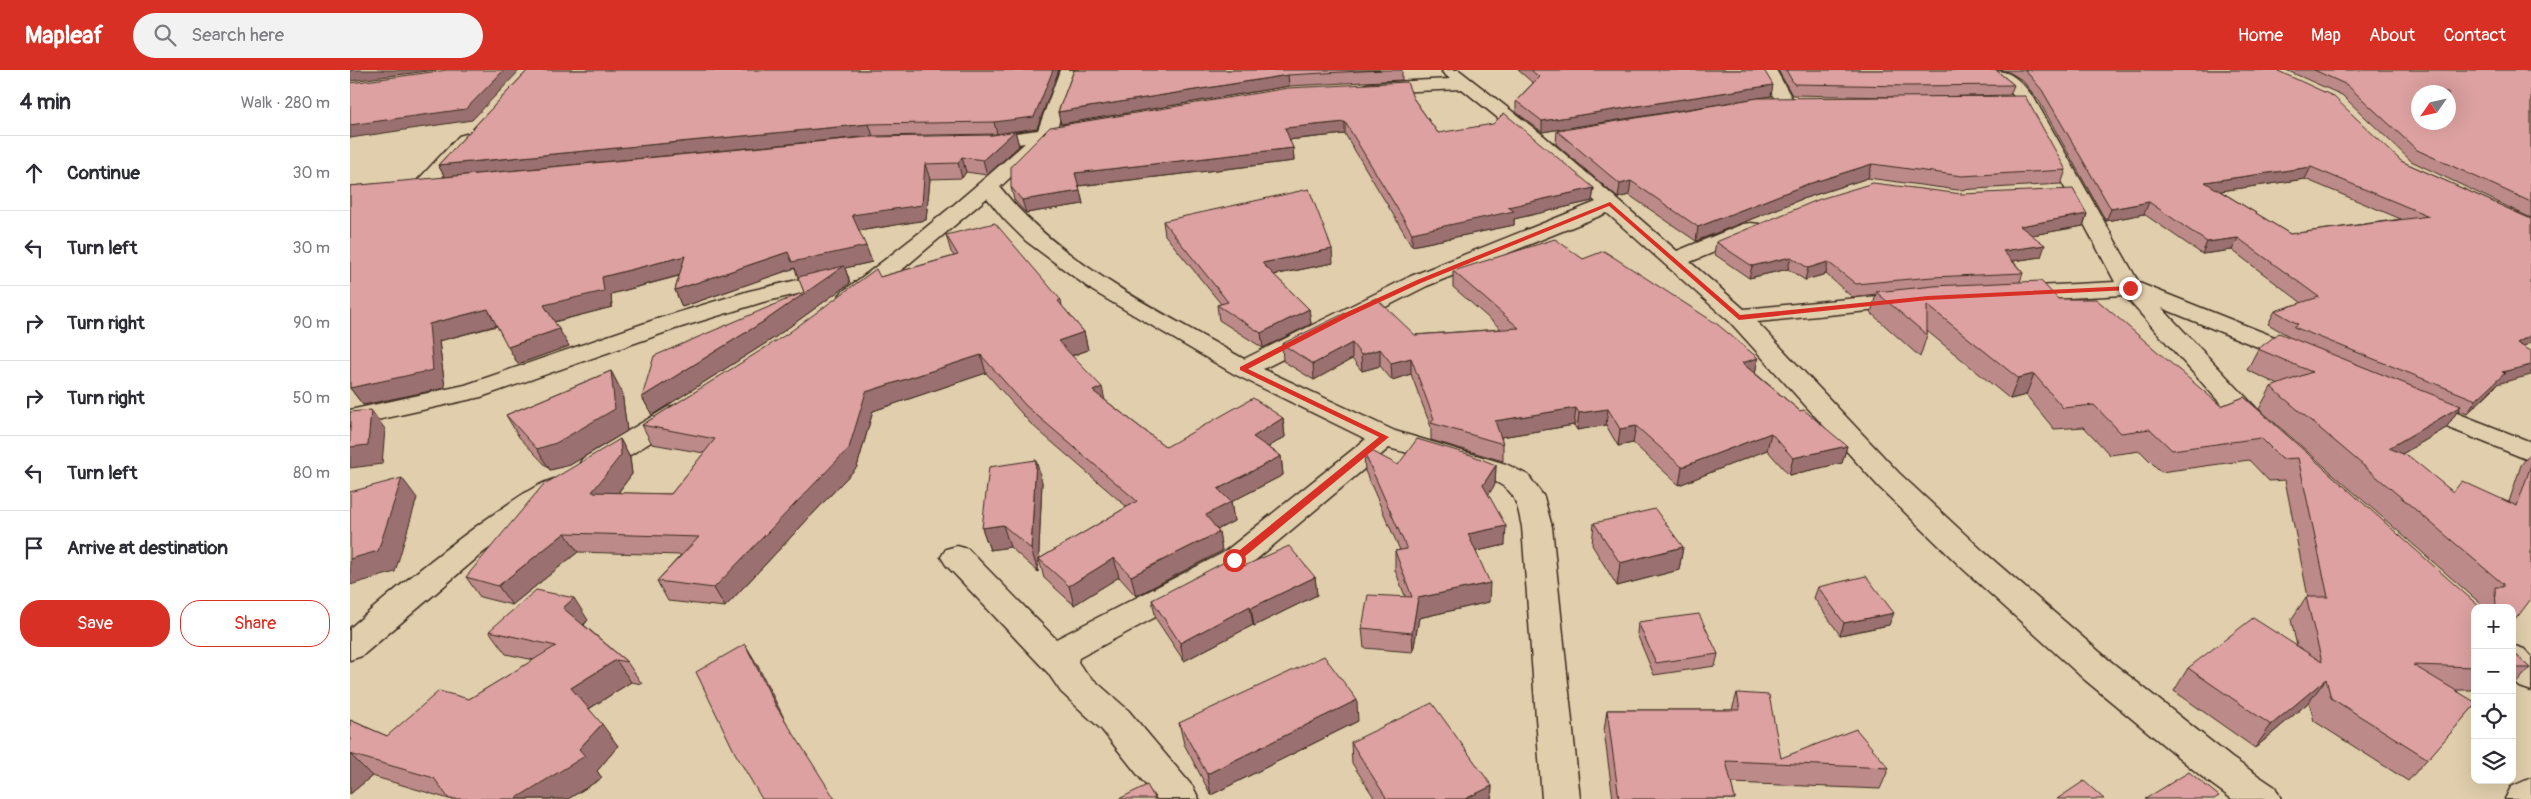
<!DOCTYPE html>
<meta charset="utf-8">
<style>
:root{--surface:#fff;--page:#f2f2f3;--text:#2b2b33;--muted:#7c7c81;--line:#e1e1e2;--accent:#d93025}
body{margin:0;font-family:Pangolin,sans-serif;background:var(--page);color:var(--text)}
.controls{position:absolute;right:15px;bottom:15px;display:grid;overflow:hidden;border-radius:10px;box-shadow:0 5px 20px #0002}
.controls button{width:45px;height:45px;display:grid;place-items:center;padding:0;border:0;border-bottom:1px solid var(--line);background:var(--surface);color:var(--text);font:25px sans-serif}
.compass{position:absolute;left:2061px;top:15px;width:45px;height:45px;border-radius:50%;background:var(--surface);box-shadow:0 5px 20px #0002;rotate:236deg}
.stop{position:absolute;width:15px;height:15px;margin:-11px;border:4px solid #d93025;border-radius:50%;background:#fff}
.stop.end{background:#d93025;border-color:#fff;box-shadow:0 1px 5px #0008}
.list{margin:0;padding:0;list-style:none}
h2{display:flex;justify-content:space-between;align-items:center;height:65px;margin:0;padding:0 20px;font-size:21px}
h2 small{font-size:16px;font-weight:400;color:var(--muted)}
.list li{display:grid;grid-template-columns:32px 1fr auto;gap:15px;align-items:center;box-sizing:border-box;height:75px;padding:0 20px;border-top:1px solid var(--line)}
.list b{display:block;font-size:19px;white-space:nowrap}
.list em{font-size:16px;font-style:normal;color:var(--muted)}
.actions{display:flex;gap:10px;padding:15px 20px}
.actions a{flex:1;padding:11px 0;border:1px solid var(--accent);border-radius:20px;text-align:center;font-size:18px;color:var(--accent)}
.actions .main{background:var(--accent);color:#fff}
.icon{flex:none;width:28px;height:28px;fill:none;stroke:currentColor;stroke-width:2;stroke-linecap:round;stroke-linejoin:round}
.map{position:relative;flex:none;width:2181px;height:729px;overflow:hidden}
header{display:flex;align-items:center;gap:30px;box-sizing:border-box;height:70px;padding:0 25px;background:var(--accent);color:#fff}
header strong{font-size:24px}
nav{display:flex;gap:28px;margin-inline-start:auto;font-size:18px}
.search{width:350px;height:45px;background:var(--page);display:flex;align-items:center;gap:12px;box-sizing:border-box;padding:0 18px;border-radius:28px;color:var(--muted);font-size:19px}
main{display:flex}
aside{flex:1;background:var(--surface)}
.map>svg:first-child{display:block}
</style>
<header>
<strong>Mapleaf</strong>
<div class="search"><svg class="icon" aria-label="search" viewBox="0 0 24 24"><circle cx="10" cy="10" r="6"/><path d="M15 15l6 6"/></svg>Search here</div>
<nav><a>Home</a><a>Map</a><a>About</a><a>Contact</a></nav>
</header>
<main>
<aside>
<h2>4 min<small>Walk · 280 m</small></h2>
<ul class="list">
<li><svg class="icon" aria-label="ahead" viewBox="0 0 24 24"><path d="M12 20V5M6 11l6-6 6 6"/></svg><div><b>Continue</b></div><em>30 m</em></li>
<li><svg class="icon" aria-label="left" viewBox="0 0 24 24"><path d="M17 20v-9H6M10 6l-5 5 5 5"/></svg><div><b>Turn left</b></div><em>30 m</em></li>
<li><svg class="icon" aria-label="right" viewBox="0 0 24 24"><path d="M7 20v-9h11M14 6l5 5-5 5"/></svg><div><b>Turn right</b></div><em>90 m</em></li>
<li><svg class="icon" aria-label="right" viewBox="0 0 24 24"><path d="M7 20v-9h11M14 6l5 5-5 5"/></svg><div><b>Turn right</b></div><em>50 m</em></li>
<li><svg class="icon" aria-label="left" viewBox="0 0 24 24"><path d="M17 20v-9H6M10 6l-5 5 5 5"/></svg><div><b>Turn left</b></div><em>80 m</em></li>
<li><svg class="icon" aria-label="arrive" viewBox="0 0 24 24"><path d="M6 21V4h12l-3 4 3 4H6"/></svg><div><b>Arrive at destination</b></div></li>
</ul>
<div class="actions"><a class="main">Save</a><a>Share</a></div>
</aside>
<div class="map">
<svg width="2181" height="729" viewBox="0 0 2181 729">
<rect width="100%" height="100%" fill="#e0ceac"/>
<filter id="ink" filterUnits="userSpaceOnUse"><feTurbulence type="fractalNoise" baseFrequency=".02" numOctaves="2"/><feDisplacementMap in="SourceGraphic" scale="10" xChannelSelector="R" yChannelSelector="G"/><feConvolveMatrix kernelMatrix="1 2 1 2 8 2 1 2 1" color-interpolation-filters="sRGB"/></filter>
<g filter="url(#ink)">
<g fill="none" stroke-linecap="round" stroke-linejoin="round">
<defs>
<g id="minor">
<path d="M710 0H728L707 57 728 54 735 56 737 60 735 64 702 69 650 117C710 194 810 241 894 289L1061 206 1246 132 1180 74 1112 19 1022 23 1016 22 1013 18 1016 14 1022 13 1100 9 1092 2 1094 0H1109L1194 66 1327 181 1393 154 1401 153 1409 154 1412 159 1409 164 1340 192 1394 239 1559 223 1567 225 1571 230 1567 235 1559 237 1407 252 1549 403 1634 482 1759 590 1882 688 1925 717 1931 729H1882L1856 710 1735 610 1612 498 1529 417 1380 252 1257 143 1077 216 913 299 1045 361 1156 394 1178 405 1194 427 1202 457 1230 729H1192L1172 457C1169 445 1168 431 1159 421 1145 404 1064 385 1039 378L895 499 729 588 728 592 735 602 778 640 843 717 849 729H807L752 660 711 622 698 603 596 495 591 487 596 479 607 476 618 479 706 569 873 483 1016 369 884 304 743 221 676 171 654 149 637 128 554 198 508 232 500 234 492 232 488 227 492 222C556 175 617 125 675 73L629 79 622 77 619 73 622 69 688 60Z"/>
<polygon points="1408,0 1426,0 1444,32 1441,36 1429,36"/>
<path d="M1633 0C1662 0 1667 7 1684 28L1789 213 1960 281 1964 286 1960 291 1951 294 1942 291 1812 238 1924 357 1920 363 1910 366 1900 363 1879 343 1774 225 1664 231 1656 229 1652 224 1656 219 1664 217 1765 212 1670 34 1658 19Z"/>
<polygon points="116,64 123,66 126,70 123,74 80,120 73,122 66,120 63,116 66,112 109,66"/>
<polygon points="487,201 495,203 498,208 495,213 413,232 325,259 131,327 0,356 0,340 115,315 307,249 399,221"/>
<polygon points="2066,327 2181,372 2181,391 2057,341 2053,335 2057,329"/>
<polygon points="328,335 338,337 341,343 338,349 253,402 243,404 233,402 229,395 233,388 318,337"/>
<path d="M204 409 214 412 219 419 214 426 135 481 12 586 0 590V558C49 516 98 475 151 439 167 428 185 415 204 409Z"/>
<polygon points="2162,575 2174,579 2181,586 2181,621 2169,617 2162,610"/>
<polygon points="2181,708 2181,729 2155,729 2161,717"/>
</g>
</defs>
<use href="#minor" stroke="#3b2a1e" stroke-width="3"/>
<use href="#minor" fill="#e0ceac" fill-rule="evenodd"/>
</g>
<g fill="#bd8a8a" stroke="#3b2a1e" fill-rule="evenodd">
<polygon points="178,0 709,0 687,58 647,64 523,66 95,107 88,95"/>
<polygon points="724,0 1052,0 1052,10 939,16 711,54 708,42"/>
<polygon points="1168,0 1414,0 1421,26 1192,62 1166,42 1166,31 1183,13"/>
<polygon points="1428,0 1646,0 1664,15 1660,25 1578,27 1716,100 1711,114 1608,120 1518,108 1452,129 1346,171 1279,125 1268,128 1206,74 1207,61 1543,27 1442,25"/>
<path d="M1649 0H1926L2051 91 2181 149V272L2173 277 2145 317 2117 344 2108 340 2096 358 2052 384 2103 422 2159 432 2171 395 2181 383V529L2162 538H2125V620H2105L2125 635 2058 711 1964 651 1959 632 1905 678 1824 621 1838 598 1947 576 1941 550 1956 527H1958L1935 410 1919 411 1899 390 1811 402 1790 381 1760 385 1734 357 1704 359 1676 325 1660 329 1577 261V265L1570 287 1521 243 1526 224 1502 227 1476 204 1455 210 1438 199 1399 208 1364 184 1366 172 1737 144 1733 156 1682 165 1691 187 1663 191 1673 203 1670 212 1708 229 1871 336 1894 327 2129 537 2131 534 1909 339 1921 317 1929 315 1897 300 1908 279 1939 266 1918 254 1925 241 1952 233 1882 180 1852 184 1794 144 1756 151 1689 31 1672 10 1659 2ZM1955 109 2051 149 1940 164 1870 121Z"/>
<polygon points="1936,0 2181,0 2181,148 2061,91 1992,25"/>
<polygon points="1063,28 1088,63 1244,118 1242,131 1164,149 1164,155 1062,176 995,64 939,70 943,78 944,91 729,116 733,134 676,143 664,130 661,117"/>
<polygon points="665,61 669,76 637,105 616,102 612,108 580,109 576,150 509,161 522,192 495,198 500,213 424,268 302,345 292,327 454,222 445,198 332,237 325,220 329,206 261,224 262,237 204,252 219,276 168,294 147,256 89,271 95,318 13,335 0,318 0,116 643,65"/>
<polygon points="813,151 983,193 924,205 959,239 961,254 913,278 869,250 867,235 871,234 815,165"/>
<polygon points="596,165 711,230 712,236 734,262 738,280 722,286 755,330 816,377 933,348 935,367 918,377 931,386 933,405 881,432 884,451 867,460 869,462 872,481 786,526 769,507 724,535 694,508 689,489 777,437 681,354 636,303 523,341 507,397 375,537 318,531 307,511 331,485 228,482 162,535 130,527 116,507 270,369 280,388 282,404 268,423 321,424 354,383 302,374 292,355 530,207 604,186 601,182"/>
<polygon points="1233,189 1408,288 1405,303 1450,341 1497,376 1492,393 1439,405 1417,380 1329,415 1283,373 1268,376 1256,355 1227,360 1224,355 1151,367 1153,374 1153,391 1081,370 1081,357 1061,304 1042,310 1030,296 1012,301 1002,289 964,310 933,291 932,274 1151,259 1103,217 1103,201"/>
<polygon points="261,301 272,322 277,361 220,395 200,400 169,367 156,345"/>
<polygon points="1014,382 1048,395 1146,395 1145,414 1138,425 1155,475 1126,481 1139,532 1069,548 1063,582 1014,578 1012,558 1055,526 1045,500 1045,481 1050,480 1015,401"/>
<polygon points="692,412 688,502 660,477 640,480 632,458"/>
<polygon points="1244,453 1333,477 1329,500 1267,516 1242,475"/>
<polygon points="894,496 965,507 967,525 904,556 903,555 834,591 806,549 802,530"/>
<polygon points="1468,517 1539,555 1490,565 1464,528"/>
<polygon points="238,550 234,555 277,592 292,614 281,612 239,639 268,676 247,701 252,708 218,729 99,729 22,706 0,724 0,650 37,666 119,629 184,590 156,584 139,561"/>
<polygon points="1288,552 1368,584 1365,596 1304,605 1287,564"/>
<polygon points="2162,581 2180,598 2162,618"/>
<polygon points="1387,623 1431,688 1539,698 1530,719 1381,713 1385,729 1263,729 1254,661 1257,640 1382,640"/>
<polygon points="1008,651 861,725 834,674 829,653"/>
<polygon points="1001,672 1142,716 1141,729 1025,729 1002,693"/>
</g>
<g fill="#9a7170" stroke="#3b2a1e">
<polygon points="0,0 85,0 0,11"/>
<polygon points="154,0 170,0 122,50 0,68 0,55"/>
<polygon points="703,0 709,0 687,58 647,64 644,52"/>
<polygon points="938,5 939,16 711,54 708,42"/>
<polygon points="1423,15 1421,26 1192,62 1192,51"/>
<polygon points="995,52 995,64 936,70 935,58"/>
<polygon points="519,54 523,66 95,107 88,95"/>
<polygon points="665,61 669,76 637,105 633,90"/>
<polygon points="943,78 944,91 728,116 725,103"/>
<polygon points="612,87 616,102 612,108 608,93"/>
<polygon points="575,94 580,109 576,150 508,161 502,145"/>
<polygon points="1522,94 1518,108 1452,129 1346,171 1348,157 1455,115"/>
<polygon points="1961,97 1955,109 1850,124 1855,112"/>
<polygon points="1281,111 1279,125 1268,128 1270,114"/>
<polygon points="1244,118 1242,131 1164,149 1164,155 1062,176 1062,163 1158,137"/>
<polygon points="730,121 733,134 676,143 672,130"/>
<polygon points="1799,132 1794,144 1756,151 1761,139"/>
<polygon points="1737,144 1733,156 1666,168 1670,156"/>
<polygon points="1888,168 1882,180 1852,184 1857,172"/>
<polygon points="1695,175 1691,187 1649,193 1653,181"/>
<polygon points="516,176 522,192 495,198 500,213 424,268 302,345 292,327 416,250 489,199 448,208 445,198 332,237 325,220 438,182"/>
<polygon points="982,179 983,193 913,207 912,193"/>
<polygon points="335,186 342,202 261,224 262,237 203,252 194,235 252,207"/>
<polygon points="1441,187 1438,199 1399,208 1402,196"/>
<polygon points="1478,192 1476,204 1455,210 1458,198"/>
<polygon points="138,239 148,255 89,271 95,318 13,335 0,318 79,254"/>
<polygon points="959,239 961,254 913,278 911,263"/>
<polygon points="209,259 219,276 168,294 158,277"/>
<polygon points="734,262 738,280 712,289 708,271"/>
<polygon points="2181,265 2181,272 2158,286 2167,273"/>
<polygon points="1002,273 1002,289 964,310 963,294"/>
<polygon points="1030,279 1030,296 1012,301 1011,285"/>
<polygon points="631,285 636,303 523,341 507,397 375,537 364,518 516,322"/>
<polygon points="1061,288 1061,304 1042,310 1041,293"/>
<polygon points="1408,288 1405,304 1392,293"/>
<polygon points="2181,295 2181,305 2147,314 2117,344 2126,330 2152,302"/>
<polygon points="261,301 272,322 277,361 220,395 200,400 187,379"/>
<polygon points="1684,304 1676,325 1660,329 1668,308"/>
<polygon points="752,317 756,335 743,321"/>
<polygon points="2111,336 2096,358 2025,400 2039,378"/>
<polygon points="1226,338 1224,355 1145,368 1145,351"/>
<polygon points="1258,339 1256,355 1227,360 1229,343"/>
<polygon points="21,340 35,359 32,394 0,398 0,377"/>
<polygon points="933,348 935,367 905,385 903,367"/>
<polygon points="1286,356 1283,373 1268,376 1270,359"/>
<polygon points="1421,363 1417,380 1329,415 1332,397"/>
<polygon points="270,369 280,388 282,404 254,441 242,422"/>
<polygon points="1497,376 1492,393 1439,405 1443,388"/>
<polygon points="931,386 933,405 881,432 884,451 859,464 856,445 868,419"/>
<polygon points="686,390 692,412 688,502 681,479"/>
<polygon points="1146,395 1145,414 1133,434 1133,415"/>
<polygon points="52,408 67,428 45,502 0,515 0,489"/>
<polygon points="653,455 660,477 640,480 632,458"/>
<polygon points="1156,456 1155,475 1118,483 1118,464"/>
<polygon points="869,462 872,481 786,526 781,506"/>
<polygon points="215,463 228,482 162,535 148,516"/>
<polygon points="1333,477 1329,500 1267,516 1270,493"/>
<polygon points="764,488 769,507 724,535 719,516"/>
<polygon points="965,507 967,525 904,556 901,538"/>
<polygon points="1140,513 1139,532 1069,548 1063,582 1062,563 1068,528"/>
<polygon points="224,528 238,550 228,560 213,538"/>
<polygon points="900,536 903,555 834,591 830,573"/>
<polygon points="1544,543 1539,555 1490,565 1494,553"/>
<polygon points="395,574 407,594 438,656 426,636"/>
<polygon points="266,590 281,612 237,640 221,618"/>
<polygon points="1976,609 1959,632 1905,678 1921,655"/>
<polygon points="1007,630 1008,651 861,725 857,704"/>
<polygon points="252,654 268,676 247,701 252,708 218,729 165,729 229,679"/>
<polygon points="0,684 22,706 0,724"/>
<polygon points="1142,716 1141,729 1115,729"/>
</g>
<g fill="#dca1a0" stroke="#3b2a1e" fill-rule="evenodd">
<polygon points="97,0 154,0 116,39 0,55 0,13"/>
<polygon points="178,0 703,0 684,47 644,52 519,54 88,95"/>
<polygon points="724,0 1030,0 938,5 708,42"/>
<polygon points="1181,0 1414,0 1423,15 1192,51 1166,31 1189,7"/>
<polygon points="1436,0 1646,0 1664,15 1557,16 1444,14"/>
<path d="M1675 0H1926L1983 26 2051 91 2181 149V265L2167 273 2181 281V295L2152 302 2155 303 2126 330 1944 257 1948 254 1925 241 1969 227 1888 168 1857 172 1799 132 1761 139 1692 20ZM1961 97 2079 146 1940 164 1855 112Z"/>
<path d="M1964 0H2181V132L2067 80 1997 15ZM2068 22H2098V52H2068Z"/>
<polygon points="1057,12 1063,28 1088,63 1143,54 1154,43 1244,118 1158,137 1164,141 1062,163 995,52 935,58 943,78 725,103 730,121 672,130 661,117 661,96 700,57 938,18"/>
<polygon points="1675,26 1716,100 1612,106 1522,94 1455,115 1348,157 1281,111 1270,114 1207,61 1408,28"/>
<polygon points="665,61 633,90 612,87 608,93 575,94 572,135 502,145 516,176 442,192 438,182 325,220 335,186 252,207 254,221 194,235 209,259 158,277 138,239 79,254 83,300 0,318 0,116 518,67 643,65"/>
<polygon points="1523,113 1612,124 1723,119 1737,144 1670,156 1695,175 1653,181 1673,203 1582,207 1506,214 1478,192 1458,198 1441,187 1402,196 1366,172 1470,129"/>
<polygon points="959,119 982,179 912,193 959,239 911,263 867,235 878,232 813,151"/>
<polygon points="645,153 711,230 708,231 734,262 708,271 752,317 743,321 816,377 903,328 933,348 903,367 931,386 868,419 881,432 856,445 869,462 781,506 764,488 719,516 689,489 787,431 676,336 631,285 516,322 499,378 364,518 307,511 349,467 215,463 148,516 116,507 193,415 270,369 271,385 242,422 321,424 365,369 292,355 437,264 526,199 530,207 608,185 596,165"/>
<polygon points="1205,169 1233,189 1254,181 1367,254 1408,288 1392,293 1450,341 1454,340 1497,376 1443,388 1421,363 1332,397 1286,356 1270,359 1258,339 1229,343 1226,338 1145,351 1153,374 1081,353 1084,349 1061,288 1041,293 1030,279 1011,285 1002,273 963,294 932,274 1026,228 1065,265 1169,258 1103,201"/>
<polygon points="494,196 416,250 292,327 304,286 454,222 448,207"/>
<polygon points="1691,211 1708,229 1746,229 1871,336 1894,327 2131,538 2125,538 2125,597 2063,595 2125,632 2125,635 2078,689 1981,628 1976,609 1921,655 1838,598 1903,548 1972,592 1956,527 1978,527 1948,388 1932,389 1911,368 1822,380 1800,359 1771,363 1744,335 1713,338 1684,304 1668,308 1577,235 1577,265 1526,222 1584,216"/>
<polygon points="1929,263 2111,336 2039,378 2060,387 2103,422 2112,411 2167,436 2181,395 2181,529 2162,554 2162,538 2146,538 2145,517 2153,517 2153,514 1921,317 1962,302 1908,279"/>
<polygon points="261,301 265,339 206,373 187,379 156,345"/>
<polygon points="21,340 18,375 0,377 0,342"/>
<polygon points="1067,369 1121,385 1146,395 1133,415 1156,456 1118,464 1140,513 1068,528 1062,563 1012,558 1018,525 1062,527 1045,481 1057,479 1014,382 1018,379 1048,395"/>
<polygon points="686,390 681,479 653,455 632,458 639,397"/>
<polygon points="52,408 28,481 0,489 0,422"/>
<polygon points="1305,439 1333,477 1270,493 1244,453"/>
<polygon points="939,476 965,507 901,538 900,536 830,573 802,530 886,486 894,496"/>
<polygon points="1516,506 1544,543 1494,553 1468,517"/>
<polygon points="186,520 224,528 213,538 277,592 266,590 221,618 252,654 229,679 235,686 165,729 99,729 84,708 0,684 0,650 37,666 89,621 119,629 206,576 139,561"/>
<polygon points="1349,544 1368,584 1306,593 1288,552"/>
<polygon points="395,574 426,636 485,729 412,729 385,683 346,602"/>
<polygon points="2162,581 2180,598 2162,598"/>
<polygon points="974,586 1007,630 857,704 829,653"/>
<polygon points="1387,623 1419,625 1431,688 1506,659 1539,698 1376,691 1385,729 1269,729 1257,640 1390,640"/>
<polygon points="1082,633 1142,716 1115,729 1037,729 1001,672"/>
<polygon points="1839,702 1869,726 1864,729 1795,729"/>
<polygon points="1734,711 1754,729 1707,729"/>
<polygon points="797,715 805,729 769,729"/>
</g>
</g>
<polygon fill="#d93025" points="1260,132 1390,245 1578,226 1780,216 1783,218 1780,220 1578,230 1389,250 1259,136 1071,213 998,247 898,299 1039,367 887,493 880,493 880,488 1029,367 890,300 890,297 993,244 1067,210"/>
</svg>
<div class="controls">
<button>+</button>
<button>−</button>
<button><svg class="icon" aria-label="locate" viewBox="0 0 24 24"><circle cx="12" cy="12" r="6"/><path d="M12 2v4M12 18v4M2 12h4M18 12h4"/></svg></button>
<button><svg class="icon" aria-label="layers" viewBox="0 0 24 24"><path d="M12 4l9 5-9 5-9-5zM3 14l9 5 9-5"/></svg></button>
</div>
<svg class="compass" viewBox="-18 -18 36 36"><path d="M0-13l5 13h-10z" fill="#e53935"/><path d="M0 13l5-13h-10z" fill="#7c7c81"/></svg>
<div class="stop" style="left:884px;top:490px"></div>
<div class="stop end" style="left:1780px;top:218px"></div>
</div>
</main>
